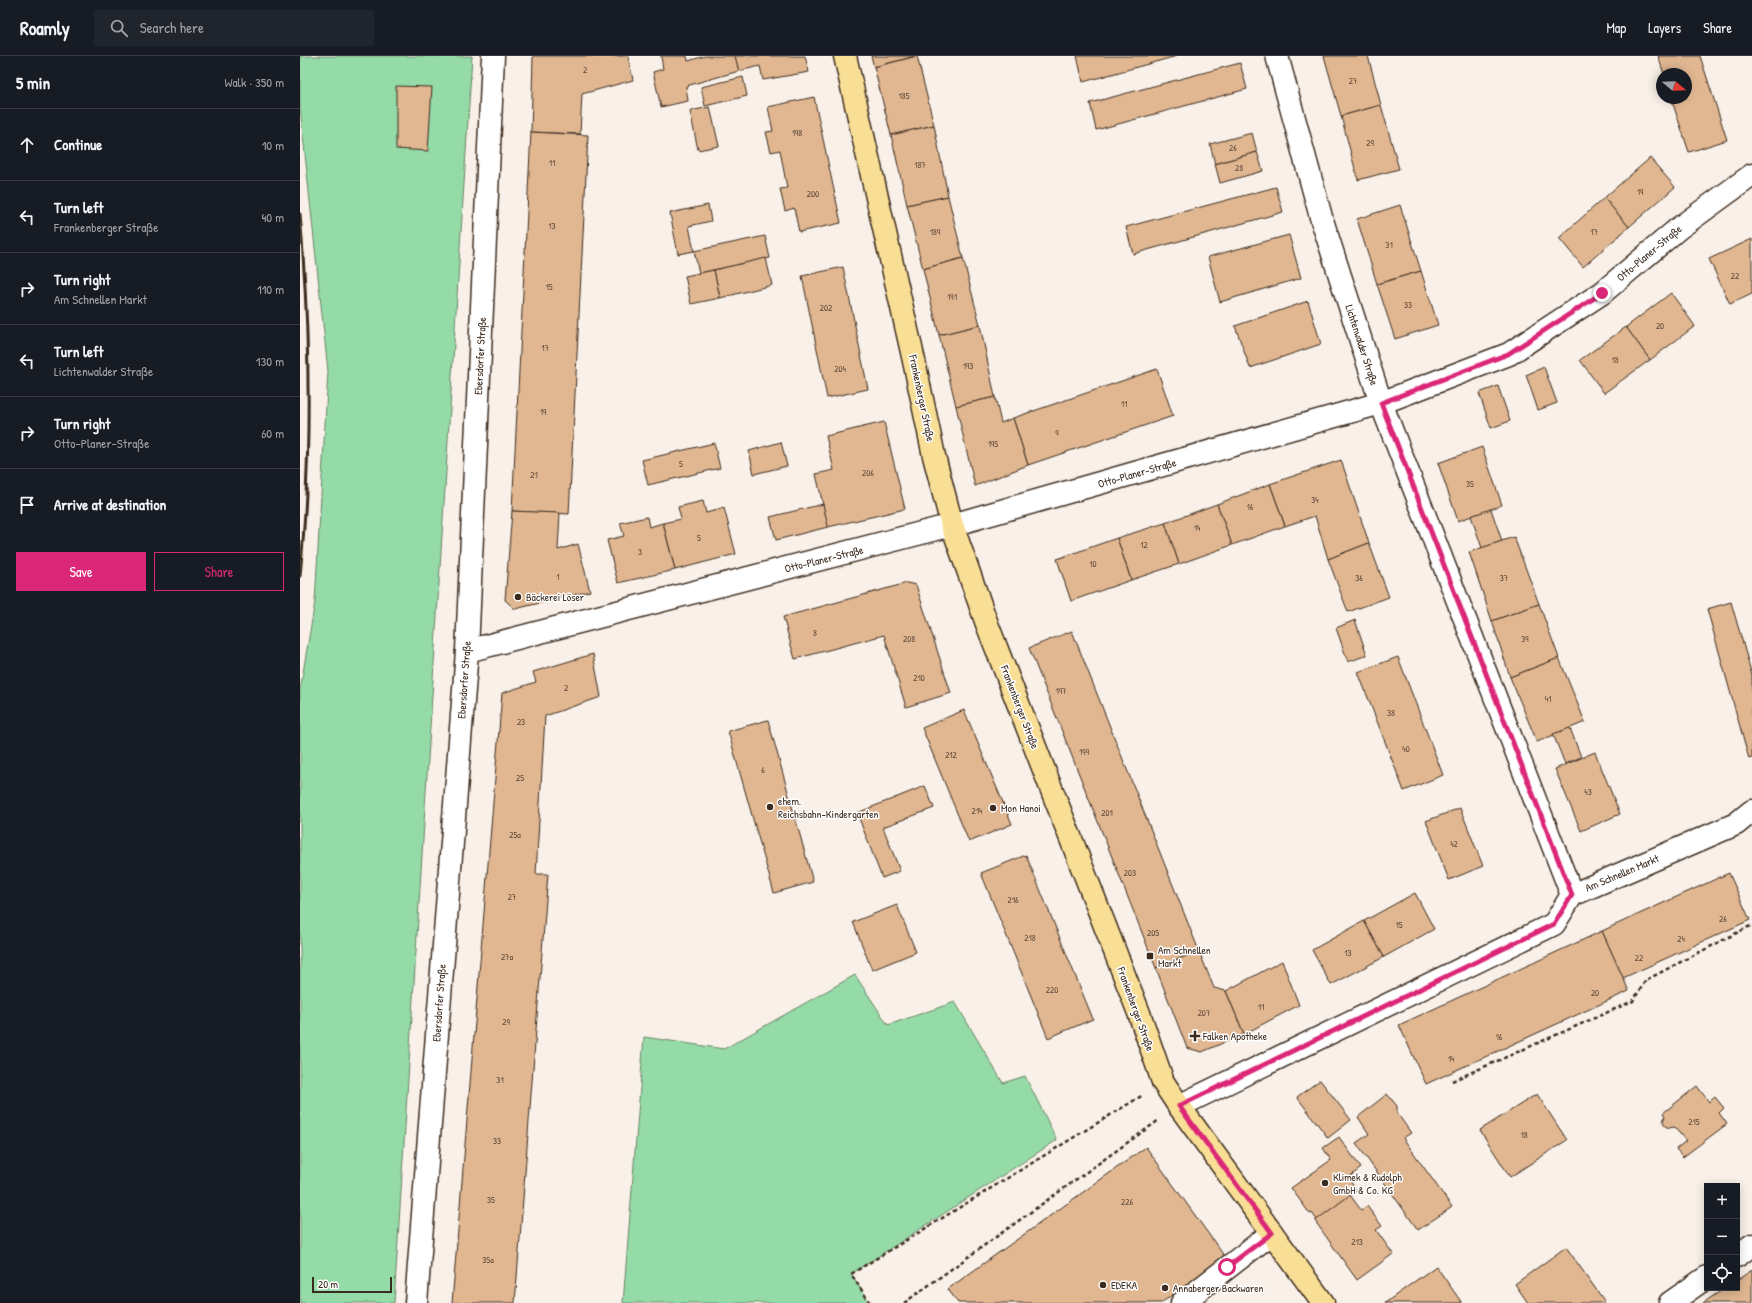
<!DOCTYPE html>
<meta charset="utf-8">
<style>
:root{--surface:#171b24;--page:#20242c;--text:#f1f3f6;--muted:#9ea1a6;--line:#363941;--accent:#db2777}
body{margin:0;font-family:"Patrick Hand",sans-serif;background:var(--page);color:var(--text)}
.controls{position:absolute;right:12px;bottom:12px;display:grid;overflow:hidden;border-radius:0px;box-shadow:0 2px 10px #0003}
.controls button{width:36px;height:36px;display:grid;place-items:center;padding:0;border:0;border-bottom:1px solid var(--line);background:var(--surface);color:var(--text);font:20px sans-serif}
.compass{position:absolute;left:1356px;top:12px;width:36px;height:36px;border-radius:50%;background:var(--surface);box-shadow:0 2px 10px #0003;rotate:109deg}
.scale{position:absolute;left:12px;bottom:10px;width:80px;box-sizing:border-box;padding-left:4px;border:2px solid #3b2a1e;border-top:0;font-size:11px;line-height:14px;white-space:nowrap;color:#3b2a1e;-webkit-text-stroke:3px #fff;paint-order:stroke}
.stop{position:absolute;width:12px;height:12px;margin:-9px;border:3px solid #db2777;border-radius:50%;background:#fff}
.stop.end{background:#db2777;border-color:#fff;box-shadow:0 1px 4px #0008}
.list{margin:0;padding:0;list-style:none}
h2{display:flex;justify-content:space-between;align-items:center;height:52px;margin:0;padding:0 16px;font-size:17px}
h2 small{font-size:13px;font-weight:400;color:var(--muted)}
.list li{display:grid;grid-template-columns:26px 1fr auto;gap:12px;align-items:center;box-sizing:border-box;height:72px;padding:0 16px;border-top:1px solid var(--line)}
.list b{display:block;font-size:15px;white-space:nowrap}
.list p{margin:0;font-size:13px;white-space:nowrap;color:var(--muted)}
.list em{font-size:13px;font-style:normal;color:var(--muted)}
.actions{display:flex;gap:8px;padding:12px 16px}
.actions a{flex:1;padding:9px 0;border:1px solid var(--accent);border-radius:0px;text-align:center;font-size:14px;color:var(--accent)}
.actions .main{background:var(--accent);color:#fff}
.icon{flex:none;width:22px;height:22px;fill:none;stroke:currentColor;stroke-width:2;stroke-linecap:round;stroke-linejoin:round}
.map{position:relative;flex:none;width:1452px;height:1247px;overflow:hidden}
header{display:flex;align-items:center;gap:24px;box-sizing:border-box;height:56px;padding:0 20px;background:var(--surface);border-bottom:1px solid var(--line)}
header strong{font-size:19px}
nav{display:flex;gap:22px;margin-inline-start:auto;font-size:14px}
.search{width:280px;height:36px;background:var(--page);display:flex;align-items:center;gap:10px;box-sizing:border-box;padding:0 14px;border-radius:0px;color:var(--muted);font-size:15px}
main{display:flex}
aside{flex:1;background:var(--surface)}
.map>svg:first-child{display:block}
</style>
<header>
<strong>Roamly</strong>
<div class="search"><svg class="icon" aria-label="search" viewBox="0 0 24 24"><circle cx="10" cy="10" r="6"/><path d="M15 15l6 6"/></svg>Search here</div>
<nav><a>Map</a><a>Layers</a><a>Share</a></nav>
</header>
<main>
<aside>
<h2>5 min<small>Walk · 350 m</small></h2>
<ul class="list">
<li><svg class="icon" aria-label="ahead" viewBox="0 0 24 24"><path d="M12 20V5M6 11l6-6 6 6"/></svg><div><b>Continue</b></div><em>10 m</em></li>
<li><svg class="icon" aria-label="left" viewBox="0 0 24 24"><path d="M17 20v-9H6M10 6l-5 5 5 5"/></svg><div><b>Turn left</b><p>Frankenberger Straße</p></div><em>40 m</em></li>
<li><svg class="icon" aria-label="right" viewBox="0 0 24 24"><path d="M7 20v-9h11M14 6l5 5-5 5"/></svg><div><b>Turn right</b><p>Am Schnellen Markt</p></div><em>110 m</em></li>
<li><svg class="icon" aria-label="left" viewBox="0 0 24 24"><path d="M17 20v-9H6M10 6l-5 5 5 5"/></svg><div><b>Turn left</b><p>Lichtenwalder Straße</p></div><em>130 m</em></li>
<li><svg class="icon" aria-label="right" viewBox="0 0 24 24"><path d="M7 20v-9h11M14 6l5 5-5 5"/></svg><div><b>Turn right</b><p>Otto-Planer-Straße</p></div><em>60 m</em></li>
<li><svg class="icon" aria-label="arrive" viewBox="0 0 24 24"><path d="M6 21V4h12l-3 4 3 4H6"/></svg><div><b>Arrive at destination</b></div></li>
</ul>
<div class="actions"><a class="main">Save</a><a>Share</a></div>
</aside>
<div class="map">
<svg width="1452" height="1247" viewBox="0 0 1452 1247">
<rect width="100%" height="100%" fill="#f9f1e9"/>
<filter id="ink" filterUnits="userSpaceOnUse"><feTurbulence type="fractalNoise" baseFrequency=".025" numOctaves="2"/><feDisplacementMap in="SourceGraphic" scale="8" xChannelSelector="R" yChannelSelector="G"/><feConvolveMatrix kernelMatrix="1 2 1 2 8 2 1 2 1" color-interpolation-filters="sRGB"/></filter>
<g filter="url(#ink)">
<g fill="#95dba8" stroke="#688263">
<polygon points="0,0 172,0 94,1247 0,1247 0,634 15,546 28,315 0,51"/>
<polygon points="555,919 588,969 655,946 703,1027 725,1020 757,1084 551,1218 570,1247 323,1247 344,981 424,993"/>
</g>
<g fill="#e0b791" stroke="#3b2a1e">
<polygon points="233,0 328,0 333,24 282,38 280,78 231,76"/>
<polygon points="361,0 387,0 388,5 405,0 435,0 439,15 386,30 388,45 361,51 353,16 363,13"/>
<polygon points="435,0 505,0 509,16 463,24 460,10 439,15"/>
<polygon points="571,0 616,0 574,11"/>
<polygon points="617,0 634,69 591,79 574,11"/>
<polygon points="777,0 877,0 783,26"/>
<polygon points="1024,0 1068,0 1081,49 1041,60"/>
<polygon points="1358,0 1400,0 1427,84 1389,96 1371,42 1386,42 1386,18 1364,18"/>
<polygon points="940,7 947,33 796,74 790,47"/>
<polygon points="443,21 447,40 405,50 401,31"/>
<polygon points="96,30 132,31 128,95 96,93"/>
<polygon points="514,41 541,167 499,176 494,152 485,155 480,133 487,132 480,94 471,96 466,76 473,75 468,51"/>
<polygon points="1081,49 1099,113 1058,124 1041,60"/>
<polygon points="410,51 419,90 398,94 390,55"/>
<polygon points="634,69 648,140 607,149 591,79"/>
<polygon points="231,76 288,79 269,458 212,455"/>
<polygon points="952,77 957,96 915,108 910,88"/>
<polygon points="957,96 963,115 920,127 915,108"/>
<polygon points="1350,102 1375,131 1329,171 1304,142"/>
<polygon points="976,131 983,156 833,198 826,171"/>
<polygon points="648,140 663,202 623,213 607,149"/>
<polygon points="1304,142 1329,171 1283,211 1259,182"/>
<polygon points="408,149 411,165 389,170 394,195 378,198 370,157"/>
<polygon points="1100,149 1121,215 1077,228 1057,163"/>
<polygon points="989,179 1001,222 920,246 908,201"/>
<polygon points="465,180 470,202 399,217 394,195"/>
<polygon points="1452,183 1452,238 1430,248 1409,203"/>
<polygon points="466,202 472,229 420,242 414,214"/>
<polygon points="663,202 680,269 639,279 623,213"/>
<polygon points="543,211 568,333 527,342 502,220"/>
<polygon points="414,214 420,242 391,248 385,220"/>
<polygon points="1121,215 1138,269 1095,283 1077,228"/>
<polygon points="1371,237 1395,270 1350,304 1326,271"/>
<polygon points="1008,245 1021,288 950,312 935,270"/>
<polygon points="680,269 695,341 656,350 639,279"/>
<polygon points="1326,271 1350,304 1304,337 1280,304"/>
<polygon points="1244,311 1257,347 1238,354 1226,319"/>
<polygon points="857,313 873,360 728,409 713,362"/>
<polygon points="1198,330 1210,365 1191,372 1179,337"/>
<polygon points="695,341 701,367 713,362 728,409 675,430 656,350"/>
<polygon points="584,366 605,453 528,471 516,418 534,414 526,380"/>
<polygon points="481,386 487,410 454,418 449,395"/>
<polygon points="414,387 420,412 348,429 342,404"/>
<polygon points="1182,391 1202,449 1158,465 1138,407"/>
<polygon points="1041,404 1069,487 1028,503 1015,460 985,470 970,428"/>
<polygon points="970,428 985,470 932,489 917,448"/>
<polygon points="403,445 406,457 424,452 436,498 375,514 363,467 381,463 378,451"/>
<polygon points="523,448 528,471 476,484 470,461"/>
<polygon points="917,448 932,489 879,508 865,467"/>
<polygon points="1191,453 1202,485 1182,492 1171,460"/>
<polygon points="212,455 260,457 258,494 278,488 290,535 215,553 205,544"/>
<polygon points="347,461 349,471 363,467 375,514 318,527 307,484 324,480 320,467"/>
<polygon points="865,467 879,508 831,524 817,482"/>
<polygon points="1214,481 1239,548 1192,565 1169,496"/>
<polygon points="817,482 831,524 771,545 757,503"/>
<polygon points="1069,487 1089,541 1048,556 1028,503"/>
<polygon points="607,527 616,529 651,637 606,651 584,579 495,603 483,561"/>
<polygon points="1431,546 1452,619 1452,702 1449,703 1407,553"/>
<polygon points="1239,548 1259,602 1210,621 1192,565"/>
<polygon points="1055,564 1067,599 1048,606 1036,572"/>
<polygon points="772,575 899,895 856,912 729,592"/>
<polygon points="293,598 301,641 245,660 236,818 248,818 215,1247 152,1247 202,637 236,626 233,616"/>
<polygon points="1098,601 1143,719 1104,735 1058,616"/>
<polygon points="1259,602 1285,666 1237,686 1210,621"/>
<polygon points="664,654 712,768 669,786 622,672"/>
<polygon points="468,664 513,826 474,837 428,675"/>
<polygon points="1270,672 1281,701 1265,708 1253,678"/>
<polygon points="1295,696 1320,758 1281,775 1255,713"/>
<polygon points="625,730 634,752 583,771 600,815 582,822 557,757"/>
<polygon points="1160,752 1183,810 1149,824 1126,765"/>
<polygon points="726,799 793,963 748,982 681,817"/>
<polygon points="1429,817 1450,864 1323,922 1302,875"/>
<polygon points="1115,837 1134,873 1084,901 1064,865"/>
<polygon points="597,849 616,896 572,914 553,866"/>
<polygon points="1064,865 1084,901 1031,929 1012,894"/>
<polygon points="1302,875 1329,935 1126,1028 1099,969"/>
<polygon points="899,895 914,932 926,935 944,978 902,996 887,992 856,912"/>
<polygon points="982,905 999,949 944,978 926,935"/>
<polygon points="1020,1024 1051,1064 1028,1082 997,1041"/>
<polygon points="1397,1030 1409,1046 1415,1041 1424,1052 1419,1057 1427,1068 1383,1101 1376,1093 1386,1085 1374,1071 1369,1072 1365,1070 1363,1065 1365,1060 1363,1057"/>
<polygon points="1087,1038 1097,1050 1097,1057 1111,1077 1103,1082 1152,1151 1118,1174 1056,1087 1069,1078 1058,1061"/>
<polygon points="1237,1038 1267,1084 1210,1121 1180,1074"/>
<polygon points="1039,1081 1061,1112 1048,1122 1057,1135 1017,1164 1012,1157 1010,1158 991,1132 1031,1104 1023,1092"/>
<polygon points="846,1091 925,1201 861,1247 658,1247 648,1233"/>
<polygon points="1050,1139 1061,1154 1067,1150 1082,1170 1076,1174 1093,1198 1057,1224 1015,1165"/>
<polygon points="1266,1191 1305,1246 1303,1247 1228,1247 1215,1228"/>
<polygon points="1136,1210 1162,1247 1085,1247"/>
<polygon points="1452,1214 1452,1247 1403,1247 1425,1232 1437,1232 1437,1224"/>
</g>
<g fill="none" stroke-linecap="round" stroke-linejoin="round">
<defs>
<g id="minor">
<polyline points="977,0 1021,161 1081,347 1272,839"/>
<polyline points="167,595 652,469 1081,347 1209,298 1302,237 1379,172 1452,119"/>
<polyline points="879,1050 1254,868 1272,839 1436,768 1452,755"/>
<polyline points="1437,1200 1452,1189"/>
<polyline points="116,1247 167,595 193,0"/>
<polyline points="882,1247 972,1177"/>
<polyline points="1370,1247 1407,1221"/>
</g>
<polyline id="major" points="545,0 614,305 634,400 652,469 687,568 839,957 863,1026 879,1050 1023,1247"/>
</defs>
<use href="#minor" stroke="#3b2a1e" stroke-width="25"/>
<use href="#major" stroke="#3b2a1e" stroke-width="25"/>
<g stroke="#3b2a1e" stroke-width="2.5" stroke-dasharray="4 3" stroke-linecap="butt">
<polyline points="1152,1025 1333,945 1346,924 1452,869"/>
<polyline points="570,1247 551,1218 843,1039"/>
<polyline points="604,1247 859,1064"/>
</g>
<use href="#minor" stroke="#fff" stroke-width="22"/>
<use href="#major" stroke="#f9df96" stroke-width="22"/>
<path stroke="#3b2a1e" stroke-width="3" d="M0 158C10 278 12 399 0 520"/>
</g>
</g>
<g fill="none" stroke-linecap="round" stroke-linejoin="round" filter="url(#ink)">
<polyline stroke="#db2777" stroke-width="5" points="927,1211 972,1177 879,1050 1254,868 1272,839 1081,347 1208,298 1302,237"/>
</g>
<g fill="#3b2a1e" stroke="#fff" stroke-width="1.5">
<circle cx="218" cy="541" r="4"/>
<circle cx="470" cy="751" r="4"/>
<circle cx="693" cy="752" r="4"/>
<rect x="846" y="896" width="8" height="8" rx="2"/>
<path d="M893 974h4v4h4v4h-4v4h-4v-4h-4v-4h4z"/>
<circle cx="1025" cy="1127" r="4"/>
<circle cx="803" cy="1229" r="4"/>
<circle cx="865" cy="1232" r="4"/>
</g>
<g text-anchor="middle" stroke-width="3" stroke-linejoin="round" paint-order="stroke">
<g font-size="9" fill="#644d3b">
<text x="285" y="17">2</text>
<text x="1053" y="28">27</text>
<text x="604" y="43">185</text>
<text x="497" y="80">198</text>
<text x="1070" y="90">29</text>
<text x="933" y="95">26</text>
<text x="252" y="110">11</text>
<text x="620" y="112">187</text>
<text x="939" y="115">28</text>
<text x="1340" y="139">19</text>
<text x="513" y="141">200</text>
<text x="252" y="173">13</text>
<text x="635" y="179">189</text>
<text x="1294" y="179">17</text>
<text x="1089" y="192">31</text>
<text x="1435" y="223">22</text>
<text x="249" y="234">15</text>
<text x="652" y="244">191</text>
<text x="1108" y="252">33</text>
<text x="526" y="255">202</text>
<text x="1360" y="273">20</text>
<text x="245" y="295">17</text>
<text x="1315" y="307">18</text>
<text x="668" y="313">193</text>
<text x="540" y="316">204</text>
<text x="824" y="351">11</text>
<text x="243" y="359">19</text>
<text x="757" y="380">9</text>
<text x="693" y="391">195</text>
<text x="381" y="411">5</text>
<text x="568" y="420">206</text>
<text x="234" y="422">21</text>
<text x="1170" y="431">35</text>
<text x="1015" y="447">34</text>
<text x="950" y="454">16</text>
<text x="897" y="475">14</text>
<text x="399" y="485">5</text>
<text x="844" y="492">12</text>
<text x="340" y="499">3</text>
<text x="793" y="511">10</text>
<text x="258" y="524">1</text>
<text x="1059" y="525">36</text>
<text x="1204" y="525">37</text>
<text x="515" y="580">8</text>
<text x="609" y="586">208</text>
<text x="1225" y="586">39</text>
<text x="619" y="625">210</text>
<text x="266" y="635">2</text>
<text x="761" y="638">197</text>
<text x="1248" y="646">41</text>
<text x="1091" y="660">38</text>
<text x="221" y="669">23</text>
<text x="1106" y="696">40</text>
<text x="784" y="699">199</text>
<text x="651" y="702">212</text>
<text x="463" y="717">6</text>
<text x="220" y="725">25</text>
<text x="1288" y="739">43</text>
<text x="677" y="758">214</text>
<text x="807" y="760">201</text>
<text x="215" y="782">25a</text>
<text x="1154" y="791">42</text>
<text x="830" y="820">203</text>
<text x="212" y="844">27</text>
<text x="713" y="847">216</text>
<text x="1423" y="866">26</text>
<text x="1099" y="872">15</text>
<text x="853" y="880">205</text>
<text x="730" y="885">218</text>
<text x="1381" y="886">24</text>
<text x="1048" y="900">13</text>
<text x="207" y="904">27a</text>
<text x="1339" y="905">22</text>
<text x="752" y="937">220</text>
<text x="1295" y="940">20</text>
<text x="961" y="954">11</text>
<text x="904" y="960">207</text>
<text x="206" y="969">29</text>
<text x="1199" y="984">16</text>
<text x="1151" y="1006">14</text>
<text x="200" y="1027">31</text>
<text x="1394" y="1069">215</text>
<text x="1224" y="1082">18</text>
<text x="197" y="1088">33</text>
<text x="191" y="1147">35</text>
<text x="827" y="1149">226</text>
<text x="1057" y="1189">213</text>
<text x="188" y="1207">35a</text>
</g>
<g font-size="11" fill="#3b2a1e" stroke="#fff">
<text transform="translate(1349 197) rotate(-40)" y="4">Otto-Planer-Straße</text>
<text transform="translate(1062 289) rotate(72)" y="4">Lichtenwalder Straße</text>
<text transform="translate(180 300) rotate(-87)" y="4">Ebersdorfer Straße</text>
<text transform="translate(622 342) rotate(78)" y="4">Frankenberger Straße</text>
<text transform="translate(837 417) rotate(-16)" y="4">Otto-Planer-Straße</text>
<text transform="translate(524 503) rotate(-14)" y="4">Otto-Planer-Straße</text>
<text transform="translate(164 624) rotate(-86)" y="4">Ebersdorfer Straße</text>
<text transform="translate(720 651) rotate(69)" y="4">Frankenberger Straße</text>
<text transform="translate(1322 817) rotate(-23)" y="4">Am Schnellen Markt</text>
<text transform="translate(139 947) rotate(-86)" y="4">Ebersdorfer Straße</text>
<text transform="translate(836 953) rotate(70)" y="4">Frankenberger Straße</text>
</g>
<g font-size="11" fill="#3b2a1e" stroke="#fff" text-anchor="start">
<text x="226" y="545">Bäckerei Löser</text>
<text x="478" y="749">ehem.<tspan x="478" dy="13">Reichsbahn-Kindergarten</tspan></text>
<text x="701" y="756">Mon Hanoi</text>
<text x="858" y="898">Am Schnellen<tspan x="858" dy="13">Markt</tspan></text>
<text x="903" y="984">Falken Apotheke</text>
<text x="1033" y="1125">Klimek &amp; Rudolph<tspan x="1033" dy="13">GmbH &amp; Co. KG</tspan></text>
<text x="811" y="1233">EDEKA</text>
<text x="873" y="1236">Annaberger Backwaren</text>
</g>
</g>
</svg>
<div class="controls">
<button>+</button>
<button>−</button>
<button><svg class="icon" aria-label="locate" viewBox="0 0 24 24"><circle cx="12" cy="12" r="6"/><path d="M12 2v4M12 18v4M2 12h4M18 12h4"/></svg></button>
</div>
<svg class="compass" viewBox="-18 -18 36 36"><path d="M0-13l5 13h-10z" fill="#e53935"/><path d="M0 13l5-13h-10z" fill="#9ea1a6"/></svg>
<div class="scale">20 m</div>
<div class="stop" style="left:927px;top:1211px"></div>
<div class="stop end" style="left:1302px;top:237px"></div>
</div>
</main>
